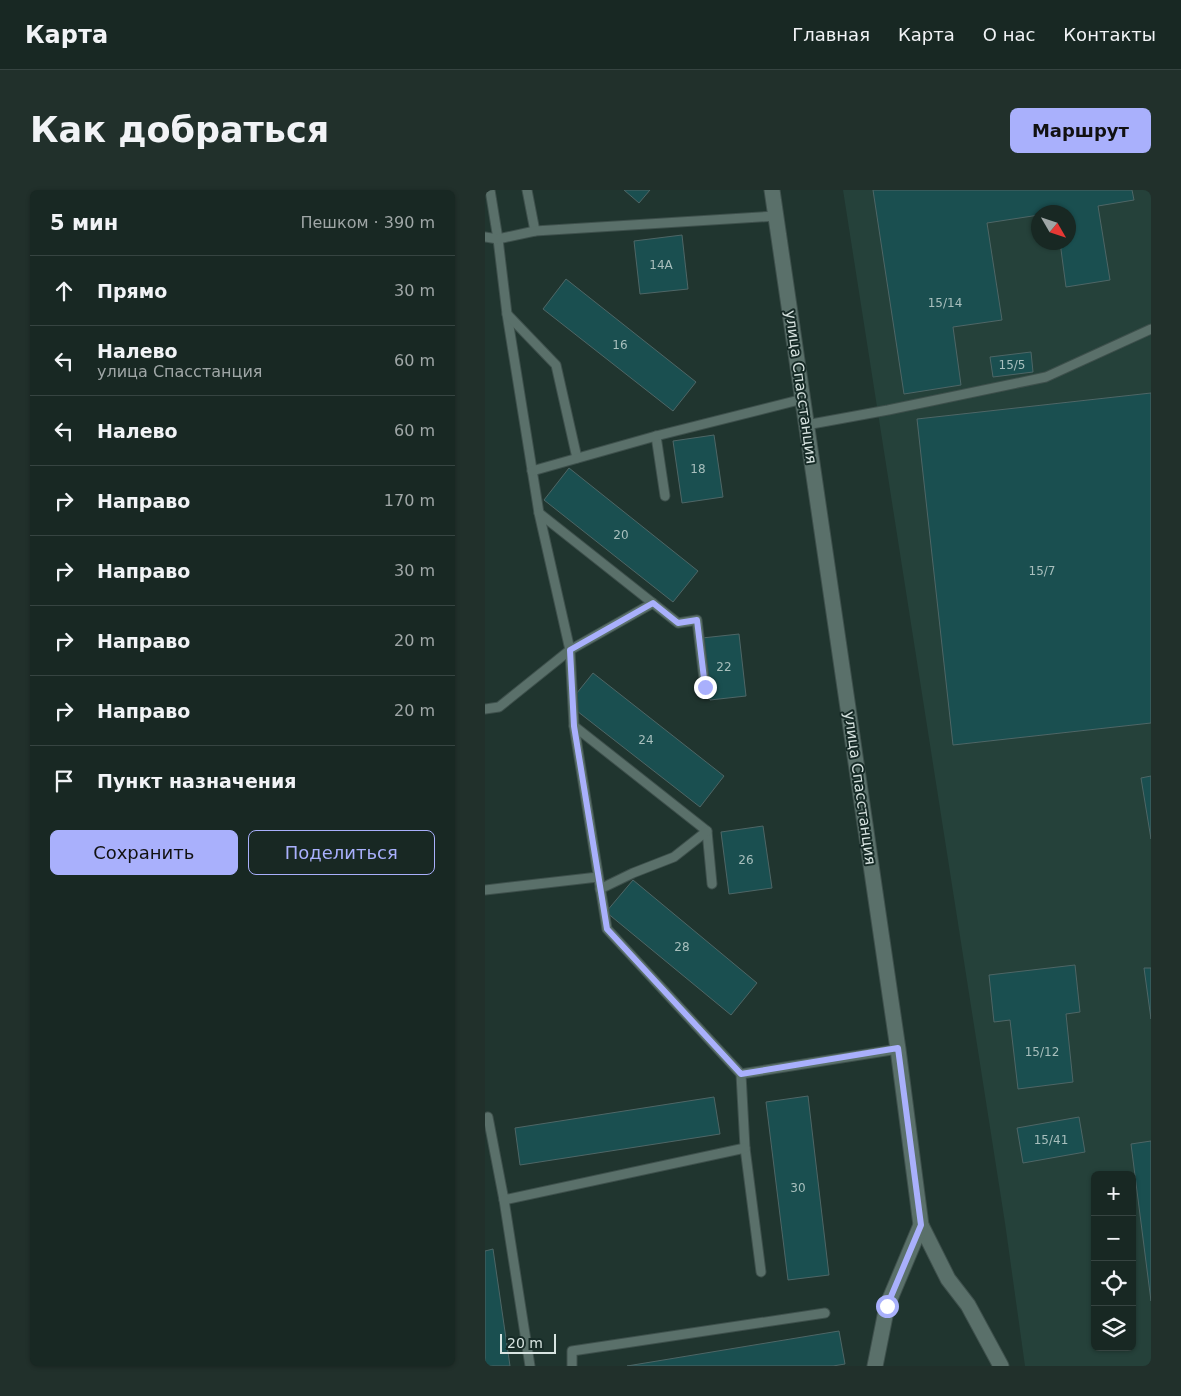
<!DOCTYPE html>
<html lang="ru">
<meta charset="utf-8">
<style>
:root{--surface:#182823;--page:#21302b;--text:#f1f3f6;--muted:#9fa6a6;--line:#364441;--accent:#a9b0fc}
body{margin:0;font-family:"DejaVu Sans",sans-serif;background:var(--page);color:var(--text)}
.controls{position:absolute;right:15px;bottom:15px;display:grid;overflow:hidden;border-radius:8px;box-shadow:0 1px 4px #0004}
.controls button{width:45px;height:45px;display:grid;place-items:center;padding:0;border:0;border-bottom:1px solid var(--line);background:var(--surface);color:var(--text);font:25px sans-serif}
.compass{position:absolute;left:546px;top:15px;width:45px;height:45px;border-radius:50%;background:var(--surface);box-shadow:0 1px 4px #0004;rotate:129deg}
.scale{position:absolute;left:15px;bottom:12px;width:56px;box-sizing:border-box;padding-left:5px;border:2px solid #d8e4e1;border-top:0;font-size:14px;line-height:18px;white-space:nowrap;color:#d8e4e1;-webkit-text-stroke:4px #162a26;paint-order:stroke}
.stop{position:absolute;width:15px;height:15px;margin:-11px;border:4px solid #a9b0fc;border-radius:50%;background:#fff}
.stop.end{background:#a9b0fc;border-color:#fff;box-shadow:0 1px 5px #0008}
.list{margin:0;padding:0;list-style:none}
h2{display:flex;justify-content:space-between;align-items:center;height:65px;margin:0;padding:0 20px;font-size:21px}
h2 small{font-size:16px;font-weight:400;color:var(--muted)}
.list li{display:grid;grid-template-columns:32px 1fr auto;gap:15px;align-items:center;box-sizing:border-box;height:70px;padding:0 20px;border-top:1px solid var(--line)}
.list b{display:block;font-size:19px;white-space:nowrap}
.list p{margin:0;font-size:16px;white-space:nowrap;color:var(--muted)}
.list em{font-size:16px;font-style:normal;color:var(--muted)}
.actions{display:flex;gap:10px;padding:15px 20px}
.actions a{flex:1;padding:11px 0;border:1px solid var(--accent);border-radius:8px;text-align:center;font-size:18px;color:var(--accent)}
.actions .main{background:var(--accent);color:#111}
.icon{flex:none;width:28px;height:28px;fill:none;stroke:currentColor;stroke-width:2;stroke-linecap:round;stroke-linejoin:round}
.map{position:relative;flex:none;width:666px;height:1176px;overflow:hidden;border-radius:8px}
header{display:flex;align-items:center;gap:30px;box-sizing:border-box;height:70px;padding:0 25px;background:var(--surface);border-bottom:1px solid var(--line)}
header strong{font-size:24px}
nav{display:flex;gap:28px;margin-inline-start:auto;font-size:18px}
.intro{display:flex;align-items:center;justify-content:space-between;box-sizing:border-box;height:120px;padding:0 30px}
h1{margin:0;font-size:35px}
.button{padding:12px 22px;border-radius:8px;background:var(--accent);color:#111;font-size:18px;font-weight:700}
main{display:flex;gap:30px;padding:0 30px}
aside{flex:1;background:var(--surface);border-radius:8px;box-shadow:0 1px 4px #0004}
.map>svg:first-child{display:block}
</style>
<header>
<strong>Карта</strong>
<nav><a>Главная</a><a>Карта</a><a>О нас</a><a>Контакты</a></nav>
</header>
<div class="intro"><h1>Как добраться</h1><a class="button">Маршрут</a></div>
<main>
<aside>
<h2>5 мин<small>Пешком · 390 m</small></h2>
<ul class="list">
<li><svg class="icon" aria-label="ahead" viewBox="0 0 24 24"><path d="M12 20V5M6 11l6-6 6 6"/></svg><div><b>Прямо</b></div><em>30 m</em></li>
<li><svg class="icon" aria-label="left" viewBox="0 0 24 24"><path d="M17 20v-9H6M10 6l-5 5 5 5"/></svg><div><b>Налево</b><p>улица Спасстанция</p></div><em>60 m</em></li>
<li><svg class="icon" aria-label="left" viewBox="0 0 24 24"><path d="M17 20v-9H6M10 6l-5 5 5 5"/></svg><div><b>Налево</b></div><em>60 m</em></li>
<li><svg class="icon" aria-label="right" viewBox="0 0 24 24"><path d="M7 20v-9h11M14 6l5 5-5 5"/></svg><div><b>Направо</b></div><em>170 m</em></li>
<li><svg class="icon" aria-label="right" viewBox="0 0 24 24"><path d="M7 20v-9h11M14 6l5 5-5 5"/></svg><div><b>Направо</b></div><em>30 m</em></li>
<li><svg class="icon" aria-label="right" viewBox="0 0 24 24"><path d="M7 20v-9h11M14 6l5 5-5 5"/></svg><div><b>Направо</b></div><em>20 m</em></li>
<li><svg class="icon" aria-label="right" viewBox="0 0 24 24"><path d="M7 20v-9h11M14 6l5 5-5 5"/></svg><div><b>Направо</b></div><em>20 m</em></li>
<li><svg class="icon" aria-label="arrive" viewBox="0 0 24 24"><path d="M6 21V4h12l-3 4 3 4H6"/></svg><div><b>Пункт назначения</b></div></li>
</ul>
<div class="actions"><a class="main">Сохранить</a><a>Поделиться</a></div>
</aside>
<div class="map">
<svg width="666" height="1176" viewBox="0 0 666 1176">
<rect width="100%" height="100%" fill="#20352f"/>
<path fill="#25413a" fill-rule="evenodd" d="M358 0H666V1176H540L520 1033ZM554 22H584V52H554ZM610 985H647V1157H610Z"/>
<g fill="#1a4f50" stroke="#4e6666">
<polygon points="139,0 165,0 154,13"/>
<polygon points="388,0 647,0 649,10 613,16 625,90 581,97 575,52 584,52 584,22 554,22 554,25 502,33 517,130 468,137 476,195 419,204"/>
<polygon points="197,45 203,99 155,104 149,51"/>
<polygon points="81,89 211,192 188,221 58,119"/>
<polygon points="546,162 548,182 508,187 505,167"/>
<polygon points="666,203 666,533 468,555 432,229"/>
<polygon points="229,245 238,307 197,313 188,251"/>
<polygon points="84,278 213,381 188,412 59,310"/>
<polygon points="254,444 261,506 225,510 217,448"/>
<polygon points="108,483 239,586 215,617 83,514"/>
<polygon points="666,586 666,649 656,588"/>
<polygon points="278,636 287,698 244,704 236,642"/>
<polygon points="148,690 272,793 246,825 121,722"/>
<polygon points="590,775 595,822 581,824 588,892 533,899 525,830 509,832 504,785"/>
<polygon points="659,778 666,778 666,829"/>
<polygon points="323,906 344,1085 303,1090 281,912"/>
<polygon points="229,907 235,944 35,975 30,938"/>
<polygon points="594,927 600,962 538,973 532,938"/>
<polygon points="666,951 666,1111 646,954"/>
<polygon points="8,1059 25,1176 0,1176 0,1061"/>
<polygon points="354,1141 360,1174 348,1176 142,1176"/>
</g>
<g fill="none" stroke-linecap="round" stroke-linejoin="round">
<defs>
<g id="lane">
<polyline points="5,0 13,49 22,124 54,323 85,460 89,536 122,739 256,884 413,859"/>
<polyline points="42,0 50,41"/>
<polyline points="0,47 13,49 50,41 291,26"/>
<polyline points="22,124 71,175 92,268"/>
<polyline points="321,235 403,220 561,187 666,139"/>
<polyline points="171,246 180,306"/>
<polyline points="47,281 171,246 318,209"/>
<polyline points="54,323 193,433 212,430 220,497"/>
<polyline points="0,519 14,517 85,460 168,413"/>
<polyline points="89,536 222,641 227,694"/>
<polyline points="115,699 148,683 189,667 222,641"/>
<polyline points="0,700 113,687"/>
<polyline points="256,884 260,958 276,1082"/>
<polyline points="3,927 19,1010 260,958"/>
<polyline points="19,1010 45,1176"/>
<polyline points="87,1176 87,1161 340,1123"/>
</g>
<g id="street">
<polyline points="287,0 413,859 436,1035 463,1089 483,1115 516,1176"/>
<polyline points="390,1176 402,1116 436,1035"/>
</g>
</defs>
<use href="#lane" stroke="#3e504c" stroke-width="11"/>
<use href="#street" stroke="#3e504c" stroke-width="17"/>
<use href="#lane" stroke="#5a706a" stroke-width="9"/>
<use href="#street" stroke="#5a706a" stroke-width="15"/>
</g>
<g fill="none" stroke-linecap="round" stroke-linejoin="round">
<polyline stroke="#a9b0fc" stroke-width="6" points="220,497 212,430 193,433 168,413 85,460 89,536 122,739 256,884 413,858 436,1035 402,1116"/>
</g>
<g text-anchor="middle" stroke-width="4" stroke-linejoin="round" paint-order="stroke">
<g font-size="12" fill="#a8bfbd">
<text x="176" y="79">14А</text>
<text x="460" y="117">15/14</text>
<text x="135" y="159">16</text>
<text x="527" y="179">15/5</text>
<text x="213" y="283">18</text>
<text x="136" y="349">20</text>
<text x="557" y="385">15/7</text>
<text x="239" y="481">22</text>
<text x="161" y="554">24</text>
<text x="261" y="674">26</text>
<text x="197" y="761">28</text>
<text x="557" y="866">15/12</text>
<text x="566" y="954">15/41</text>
<text x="313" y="1002">30</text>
</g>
<g font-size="15" fill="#d8e4e1" stroke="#162a26">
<text transform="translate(316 197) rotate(82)" y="5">улица Спасстанция</text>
<text transform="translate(375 598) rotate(82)" y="5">улица Спасстанция</text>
</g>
</g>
</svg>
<div class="controls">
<button>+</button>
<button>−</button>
<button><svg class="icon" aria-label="locate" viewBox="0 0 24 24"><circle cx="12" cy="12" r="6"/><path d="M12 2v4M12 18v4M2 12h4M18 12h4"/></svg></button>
<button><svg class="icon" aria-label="layers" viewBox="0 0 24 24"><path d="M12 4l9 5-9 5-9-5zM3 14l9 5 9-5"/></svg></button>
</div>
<svg class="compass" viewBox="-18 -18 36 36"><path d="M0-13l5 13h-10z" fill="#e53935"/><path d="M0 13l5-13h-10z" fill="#9fa6a6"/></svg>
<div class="scale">20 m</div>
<div class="stop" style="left:402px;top:1116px"></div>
<div class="stop end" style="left:220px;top:497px"></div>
</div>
</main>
